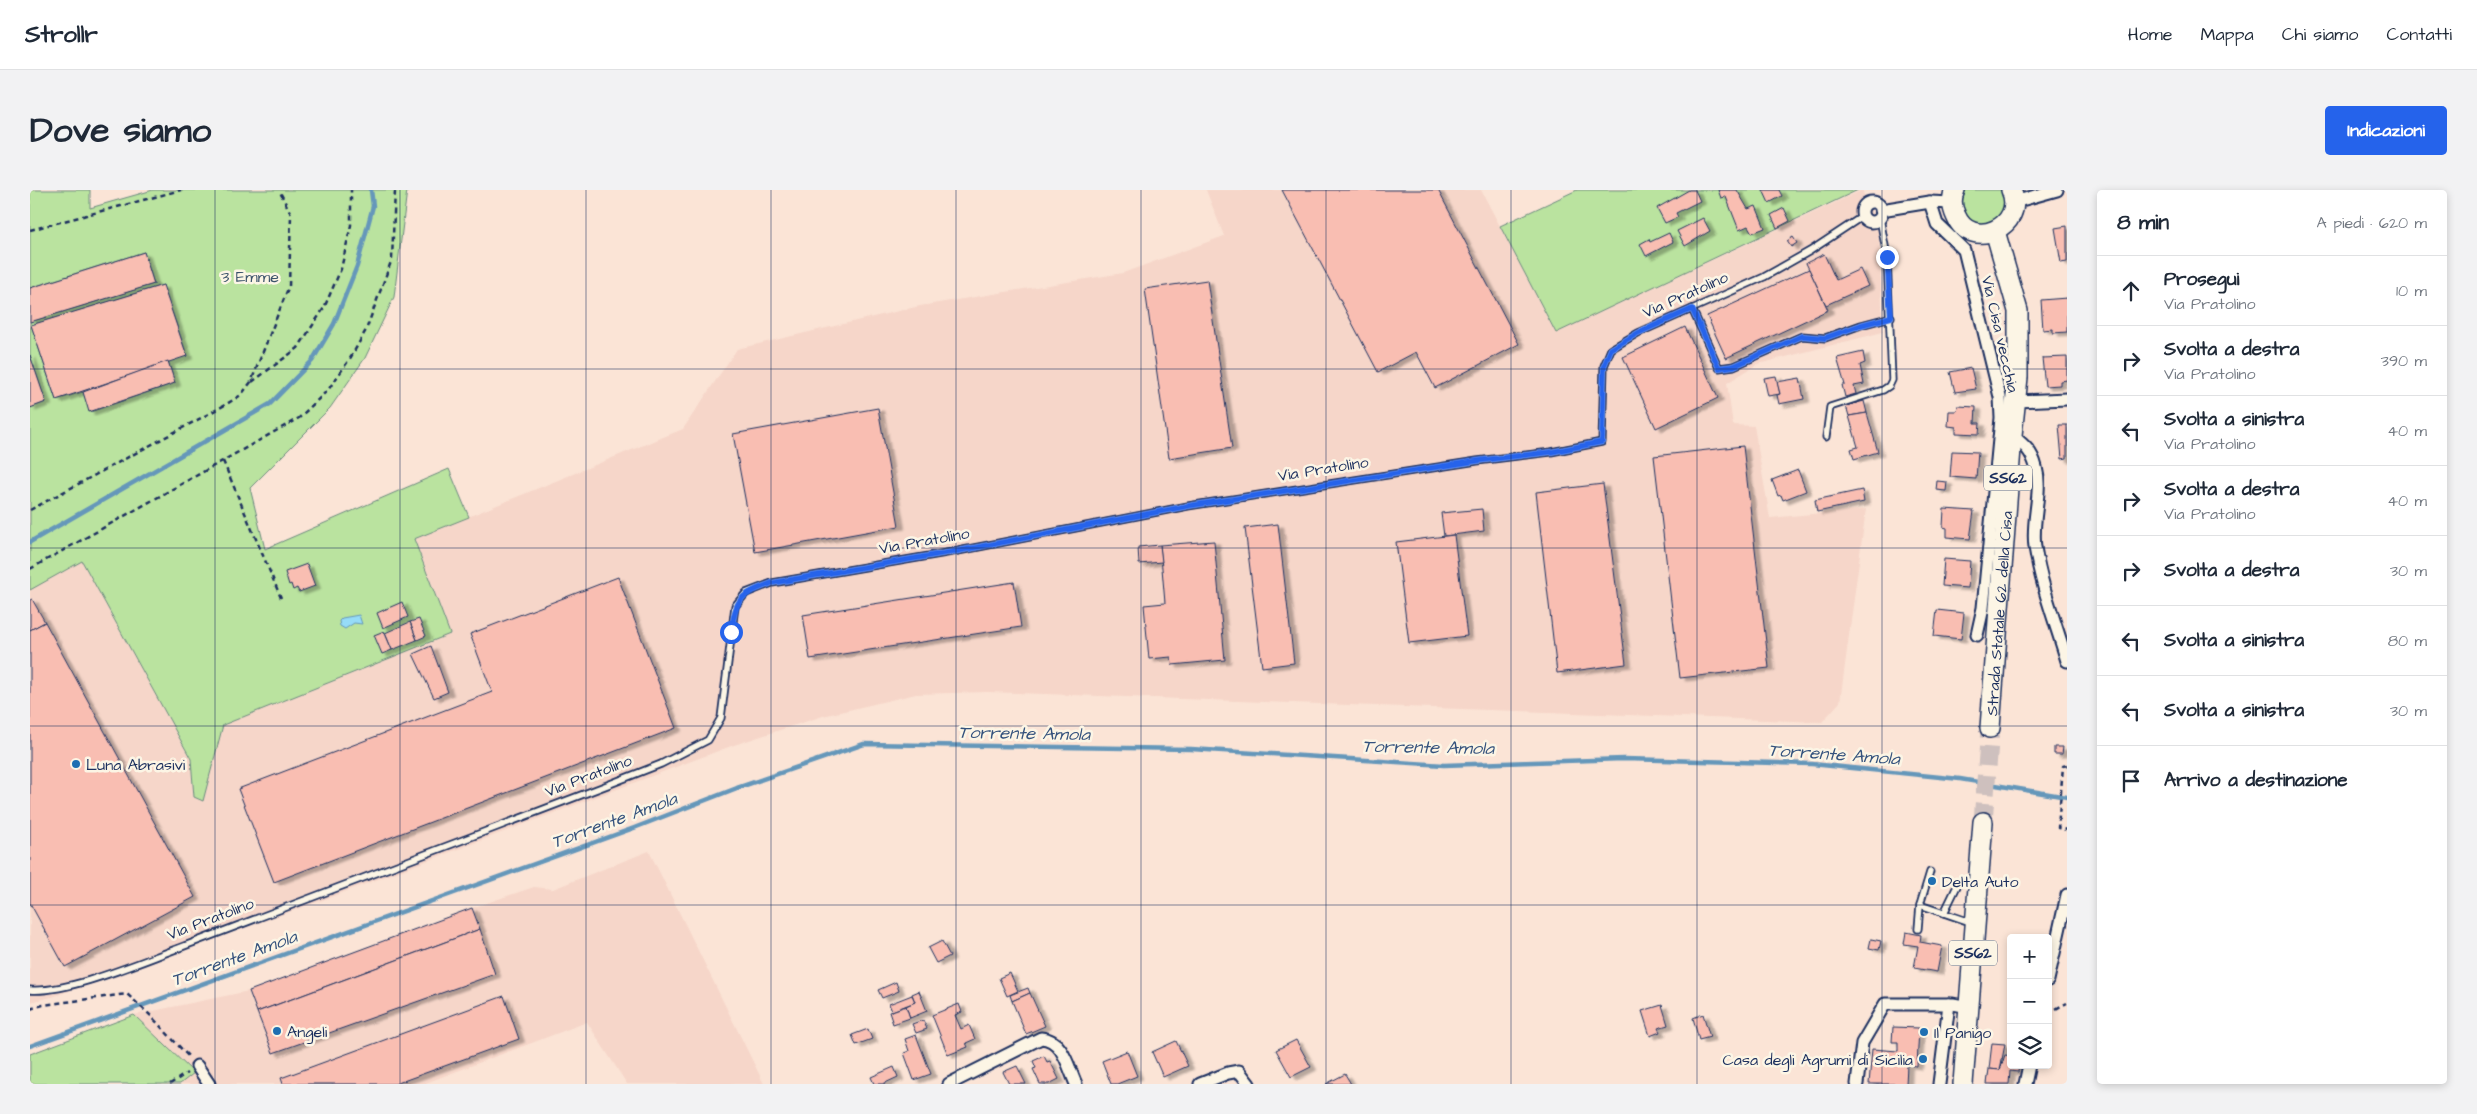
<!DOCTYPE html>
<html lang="it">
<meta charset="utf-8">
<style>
:root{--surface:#fff;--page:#f2f2f3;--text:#1f2937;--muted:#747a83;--line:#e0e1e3;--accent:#2563eb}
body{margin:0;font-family:"Architects Daughter",sans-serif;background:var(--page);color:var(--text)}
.controls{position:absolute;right:15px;bottom:15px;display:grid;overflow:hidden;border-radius:5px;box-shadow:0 2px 8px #0003}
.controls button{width:45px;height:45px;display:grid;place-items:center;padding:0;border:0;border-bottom:1px solid var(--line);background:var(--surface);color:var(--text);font:25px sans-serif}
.stop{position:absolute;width:15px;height:15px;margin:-11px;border:4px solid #2563eb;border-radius:50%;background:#fff}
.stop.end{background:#2563eb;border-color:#fff;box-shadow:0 1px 5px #0008}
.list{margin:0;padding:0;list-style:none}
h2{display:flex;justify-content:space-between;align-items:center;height:65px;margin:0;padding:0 20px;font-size:21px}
h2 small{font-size:16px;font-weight:400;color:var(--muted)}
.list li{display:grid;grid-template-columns:32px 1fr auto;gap:15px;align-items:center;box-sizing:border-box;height:70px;padding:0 20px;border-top:1px solid var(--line)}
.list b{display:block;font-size:19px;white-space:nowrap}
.list p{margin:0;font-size:16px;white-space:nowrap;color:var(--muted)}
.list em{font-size:16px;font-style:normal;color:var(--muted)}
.icon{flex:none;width:28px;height:28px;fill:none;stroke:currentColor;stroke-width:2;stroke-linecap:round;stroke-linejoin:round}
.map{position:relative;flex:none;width:2037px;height:894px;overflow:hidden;border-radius:5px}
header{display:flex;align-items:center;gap:30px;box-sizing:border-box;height:70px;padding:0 25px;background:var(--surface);border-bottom:1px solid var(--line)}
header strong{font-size:24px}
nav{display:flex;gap:28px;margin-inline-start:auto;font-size:18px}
.intro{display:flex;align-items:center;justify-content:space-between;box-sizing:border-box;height:120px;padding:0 30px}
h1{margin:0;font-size:35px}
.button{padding:12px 22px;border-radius:5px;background:var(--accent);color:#fff;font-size:18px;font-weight:700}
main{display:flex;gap:30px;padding:0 30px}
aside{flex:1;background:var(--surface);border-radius:5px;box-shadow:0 2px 8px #0003}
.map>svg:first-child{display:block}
</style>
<header>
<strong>Strollr</strong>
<nav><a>Home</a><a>Mappa</a><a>Chi siamo</a><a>Contatti</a></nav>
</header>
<div class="intro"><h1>Dove siamo</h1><a class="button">Indicazioni</a></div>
<main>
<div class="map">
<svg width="2037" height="894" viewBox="0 0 2037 894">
<defs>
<filter id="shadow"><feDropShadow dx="5.5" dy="3" stdDeviation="1" flood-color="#0004"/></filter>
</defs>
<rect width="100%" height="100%" fill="#fbe4d6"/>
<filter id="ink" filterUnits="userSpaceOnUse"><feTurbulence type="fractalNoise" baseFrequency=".02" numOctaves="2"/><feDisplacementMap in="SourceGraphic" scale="10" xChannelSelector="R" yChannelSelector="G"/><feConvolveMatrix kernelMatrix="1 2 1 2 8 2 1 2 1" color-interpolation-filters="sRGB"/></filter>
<g filter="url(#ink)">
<g fill="#f6d6c9">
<polygon points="1176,0 1451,0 1526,143 1832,0 1849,38 1853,142 1728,174 1697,193 1703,235 1724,236 1740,328 1836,319 1810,512 1792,532 958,502 886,504 793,526 704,555 293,710 22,807 0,812 0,400 52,371 161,569 164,607 172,611 193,535 420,444 384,349 653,239 707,159 890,116 1093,83 1194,46"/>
<polygon points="619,661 734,894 597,894 557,832 393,894 150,894 163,883 104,825 219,801 442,718 504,697 523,699"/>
</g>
<g fill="#bae39f" stroke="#6a897e" fill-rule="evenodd">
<path d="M0 0H60V18L123 0H377L364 107 335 168 300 218 220 298 235 359 419 279 439 327 384 349 420 444 193 535 173 611 164 607 161 569 52 371 0 400V218L16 212 0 165V132L124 94 114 62 0 98ZM133 95 157 165 138 171 145 193 60 222 53 202 26 210 1 135Z"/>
<polygon points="1547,0 1828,0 1526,143 1470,36"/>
<polygon points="1927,0 1980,0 1980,26 1940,40 1925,4"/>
<polygon points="104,825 164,883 150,894 0,894 0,864"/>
</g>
<polygon fill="#96dcf8" stroke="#6597ba" points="329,425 332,434 324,433 315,439 310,436 309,431 312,428"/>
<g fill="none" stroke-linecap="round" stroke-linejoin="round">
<g stroke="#6597ba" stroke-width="4.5">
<polyline points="0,352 240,214 282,171 304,134 327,76 343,16 341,0"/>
<polyline points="0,856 604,638 707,598 834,554 1161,559 1414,575 1594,569 1782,574 1930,589 2037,607"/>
</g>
</g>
<g fill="#f9beb2" stroke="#1b2f5e" filter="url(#shadow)">
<polygon points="1252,0 1408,0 1489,154 1405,198 1386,162 1348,182"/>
<polygon points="1659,0 1665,0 1670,11 1646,23 1648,27 1635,33 1627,18"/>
<polygon points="1688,0 1707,0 1718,19 1726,16 1735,38 1722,43 1718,36 1709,40 1696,7 1691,8"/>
<polygon points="1733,0 1749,0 1752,6 1739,13"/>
<polygon points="1754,18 1760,31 1747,38 1741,25"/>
<polygon points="1673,28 1680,41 1655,56 1647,41"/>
<polygon points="2037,36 2037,72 2031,73 2025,38"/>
<polygon points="1639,43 1643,52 1616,66 1610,54 1619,49 1620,52"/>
<polygon points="1763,47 1767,53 1761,57 1757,51"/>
<polygon points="114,62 124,94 0,132 0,98"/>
<polygon points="1794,64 1806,90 1830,79 1838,96 1796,115 1776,73"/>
<polygon points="1779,79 1798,120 1696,168 1677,126"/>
<polygon points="1177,90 1202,258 1139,268 1115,99"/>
<polygon points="133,95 157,166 26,210 1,135"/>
<polygon points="2037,108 2037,142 2023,143 2023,139 2013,140 2011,110"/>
<polygon points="1655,137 1688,208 1626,238 1593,167"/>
<polygon points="1833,162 1835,173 1830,175 1834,194 1824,196 1826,204 1815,207 1812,195 1815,195 1807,168"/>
<polygon points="0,165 16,212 0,218"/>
<polygon points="2037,167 2037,190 2030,191 2030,195 2015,196 2012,168"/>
<polygon points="138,171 145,193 59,222 53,202"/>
<polygon points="1941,178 1946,199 1925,202 1920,182"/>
<polygon points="1746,186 1750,204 1738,206 1734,188"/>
<polygon points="1770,188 1774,209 1749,214 1747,205 1750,204 1747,192"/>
<polygon points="1834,211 1837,223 1819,226 1816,216"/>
<polygon points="1928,216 1946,217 1945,233 1950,233 1949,244 1926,243 1926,237 1918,236 1919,221 1927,221"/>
<polygon points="848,218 869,336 725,362 703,244"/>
<polygon points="1837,223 1848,262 1824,269 1821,259 1828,257 1819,226"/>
<polygon points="2029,235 2037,235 2037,268 2032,269"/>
<polygon points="1713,256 1739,478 1650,488 1624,266"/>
<polygon points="1922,261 1948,262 1946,289 1920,287"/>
<polygon points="1768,280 1776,301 1753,310 1751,305 1748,306 1742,290"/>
<polygon points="1907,291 1917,292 1916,301 1906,300"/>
<polygon points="1573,294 1596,474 1527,483 1506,302"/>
<polygon points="1832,300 1834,312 1787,322 1785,310"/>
<polygon points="1452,319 1454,341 1414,346 1411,323"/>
<polygon points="1914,319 1944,321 1940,349 1917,347 1917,338 1913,337"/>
<polygon points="1248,334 1264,473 1232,477 1215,338"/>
<polygon points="1424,345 1437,446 1379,453 1366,352"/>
<polygon points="1184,351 1195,470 1142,475 1141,467 1119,469 1114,415 1135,413 1130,355"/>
<polygon points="1130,355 1132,372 1109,374 1108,357"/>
<polygon points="1914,369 1940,371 1938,398 1912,396"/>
<polygon points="277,374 285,396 269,402 267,398 263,400 261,394 259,395 255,382"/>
<polygon points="588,387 646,538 244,692 208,599 462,502 440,444"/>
<polygon points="984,392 991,437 780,469 773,425"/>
<polygon points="2,409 15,432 0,440 0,410"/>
<polygon points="372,412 378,427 353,438 347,423"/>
<polygon points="1907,420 1934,423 1931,449 1904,446"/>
<polygon points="389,429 396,446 387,450 380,432"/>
<polygon points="15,432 165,707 35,777 0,713 0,440"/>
<polygon points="380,432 387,450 362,460 355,443"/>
<polygon points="354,441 362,460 352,464 344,445"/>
<polygon points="401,456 418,502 404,508 383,464"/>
<polygon points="2024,557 2033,557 2032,564 2024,564"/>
<polygon points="442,718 450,739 227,822 219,801"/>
<polygon points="450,739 465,784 243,863 227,822"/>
<polygon points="1876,742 1891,745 1890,752 1912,756 1907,782 1884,778 1888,756 1874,754"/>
<polygon points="1841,749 1851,751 1849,760 1839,758"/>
<polygon points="912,751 920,766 906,773 898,758"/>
<polygon points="980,783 988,801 977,806 969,788"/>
<polygon points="866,792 869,801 852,808 848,800"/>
<polygon points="998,798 1000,803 982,811 980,805"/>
<polygon points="889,801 897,821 880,828 876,816 885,812 882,804"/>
<polygon points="1000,803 1015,836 996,844 982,811"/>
<polygon points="882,805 885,812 862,821 859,814"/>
<polygon points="474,806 489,849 365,894 253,894 251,888"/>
<polygon points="929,814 932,822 925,825 931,839 939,835 945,849 936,853 938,857 918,865 902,825"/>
<polygon points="1632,815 1638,835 1628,838 1630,842 1620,846 1612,821"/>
<polygon points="876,816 880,828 863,834 859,822"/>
<polygon points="1673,824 1680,847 1669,850 1663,828"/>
<polygon points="893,830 897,839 886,843 882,834"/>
<polygon points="1863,837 1889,838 1887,876 1877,875 1876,894 1839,894 1842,859 1868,861 1868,852 1862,852"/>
<polygon points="838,839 842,849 826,855 822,845"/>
<polygon points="886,845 901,884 884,890 874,863 879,861 875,849"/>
<polygon points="1266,850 1281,877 1261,887 1246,860"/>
<polygon points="1146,851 1158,876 1133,887 1122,862"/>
<polygon points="1962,853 1975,854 1970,880 1959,879"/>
<polygon points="1097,861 1107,886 1087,894 1081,894 1072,871"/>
<polygon points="1975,865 1981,866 1981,875 1989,875 1988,882 1980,881 1979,894 1957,894 1959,879 1970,880"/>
<polygon points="1014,866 1017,872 1020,871 1029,889 1019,894 1010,894 1003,879 1006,878 1003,871"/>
<polygon points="987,876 996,894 979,894 973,882"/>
<polygon points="864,877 868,887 853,894 844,894 841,887"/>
<polygon points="1315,884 1321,894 1296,894"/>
</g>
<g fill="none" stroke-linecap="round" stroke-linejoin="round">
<polyline stroke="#cec0be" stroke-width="19" stroke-dasharray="19 9" stroke-linecap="butt" points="1953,632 1960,538"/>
<defs>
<g id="service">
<polyline points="1662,119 1689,178 1704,176 1772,146 1795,148 1831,135 1861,127"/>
<polyline points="1796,247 1800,217 1853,200 1859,196 1862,190 1857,67 1850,28"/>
<polyline points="1900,682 1890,715 1943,733"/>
<polyline points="1914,723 1928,694"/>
<polyline points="1888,739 1890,715"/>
<path d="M0 800C39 803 110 772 149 758L580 594 631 574 678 550 691 528 705 416 716 403 742 393 928 361 1158 316 1447 271 1521 262 1572 252 1574 176 1581 159 1608 143 1734 87 1780 61 1833 26"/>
</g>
<g id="minor">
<polyline points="1900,12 1907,34 1934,60 1970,207 1971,228 1953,418 1947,445"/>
<polyline points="1984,12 2027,0"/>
<circle cx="1842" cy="22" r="10"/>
<polyline points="1851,20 1900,12 1922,13"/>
<polyline points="1987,211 2037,209"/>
<path d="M1982 245C1994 255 2002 261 2006 277 2013 303 2001 330 2005 357 2011 396 2026 434 2037 471"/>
<polyline points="2018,790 2037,705"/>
<polyline points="167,876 179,894"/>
<path d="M919 894 1011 848C1033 849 1038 877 1046 894"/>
<polyline points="1170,894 1198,883 1209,881 1219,894"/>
<polyline points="1827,894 1832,853 1855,814 1923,814 1939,817"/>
<polyline points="1909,894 1919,814"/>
<polyline points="1995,894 1999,875"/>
</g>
<g id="primary">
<path d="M1925 0C1921 8 1922 18 1926 26 1941 62 1997 36 1981 0"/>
<path id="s1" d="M1960 538 1982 245 1988 187V121L1965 41"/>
<polyline points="1933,894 1953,632"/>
</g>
</defs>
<use href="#service" stroke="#1b2f5e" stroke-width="9"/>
<use href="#minor" stroke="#1b2f5e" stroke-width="15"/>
<use href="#primary" stroke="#1b2f5e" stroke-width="22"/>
<g stroke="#1b2f5e" stroke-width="2.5" stroke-dasharray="5 4" stroke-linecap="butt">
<polyline points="0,40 151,0"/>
<polyline points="222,192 268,158 294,118 311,79 321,35 321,0"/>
<polyline points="193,271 251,408"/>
<polyline points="0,320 195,215 211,205 221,192 259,96 261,24 249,0"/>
<polyline points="0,379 269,228 298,200 321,167 336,140 362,69 365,0"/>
<polyline points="2037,575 2033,576 2028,638 2037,640"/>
<polyline points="0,819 13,815 97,804 120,825 159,867"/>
<polyline points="2018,823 2037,813"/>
<polyline points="140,894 157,883"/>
</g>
<use href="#service" stroke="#fcf5e5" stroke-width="5.5"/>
<use href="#minor" stroke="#fcf5e5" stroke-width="11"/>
<use href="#primary" stroke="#fcf5e5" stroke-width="19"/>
</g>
</g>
<g fill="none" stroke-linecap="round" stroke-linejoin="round" filter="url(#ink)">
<path stroke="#2563eb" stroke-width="6" d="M701 442C707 406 709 406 742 393L928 361 1158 316 1446 271 1521 262 1572 252 1574 176 1581 159 1608 143 1662 119 1689 178 1704 176 1772 146 1795 148 1831 135 1861 127 1857 67"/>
</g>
<path fill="none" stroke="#1b2f5e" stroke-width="1" stroke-opacity="0.55" d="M185 0V894M370 0V894M556 0V894M741 0V894M926 0V894M1111 0V894M1296 0V894M1481 0V894M1667 0V894M1852 0V894M0 179H2037M0 358H2037M0 536H2037M0 715H2037"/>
<g fill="#1f6fb2" stroke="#fcf5e5" stroke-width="2">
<circle cx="46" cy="574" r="5"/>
<circle cx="1902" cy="691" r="5"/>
<circle cx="247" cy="841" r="5"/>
<circle cx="1894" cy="842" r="5"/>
<circle cx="1893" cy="869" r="5"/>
</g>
<g text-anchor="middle" stroke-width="5" stroke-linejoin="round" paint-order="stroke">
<g fill="#fcf5e5" stroke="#5e6a86" stroke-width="1">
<rect x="1954" y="275.5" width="48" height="25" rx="4"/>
<rect x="1919" y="750.5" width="48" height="25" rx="4"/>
</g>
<g font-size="15" font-weight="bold" fill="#1b2f5e">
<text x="1978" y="293">SS62</text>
<text x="1943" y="768">SS62</text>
</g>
<g font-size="16" fill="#3b536b" stroke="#fcf5e5">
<text x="220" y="92">3 Emme</text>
</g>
<g font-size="16" fill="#1b2f5e" stroke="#fcf5e5">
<text transform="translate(1655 104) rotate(-24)" y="6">Via Pratolino</text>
<text transform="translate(1971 144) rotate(77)" y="6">Via Cisa vecchia</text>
<text transform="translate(1293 278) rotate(-9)" y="6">Via Pratolino</text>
<text transform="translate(894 350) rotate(-10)" y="6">Via Pratolino</text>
<text dy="6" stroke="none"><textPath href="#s1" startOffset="115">Strada Statale 62 della Cisa</textPath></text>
<text transform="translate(558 585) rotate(-21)" y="6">Via Pratolino</text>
<text transform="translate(180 728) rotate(-21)" y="6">Via Pratolino</text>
</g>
<g font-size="16" fill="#1b2f5e" stroke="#fcf5e5" text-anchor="start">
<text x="56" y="580">Luna Abrasivi</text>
<text x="1912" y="697">Delta Auto</text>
<text x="257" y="847">Angeli</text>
<text x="1904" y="848">Il Panigo</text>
<text x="1883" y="875" text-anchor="end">Casa degli Agrumi di Sicilia</text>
</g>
<g font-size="18" font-style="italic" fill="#34527d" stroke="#fcf5e5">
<text transform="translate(994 543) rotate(1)" y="6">Torrente Amola</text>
<text transform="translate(1398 557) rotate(1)" y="6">Torrente Amola</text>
<text transform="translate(1804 564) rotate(4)" y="6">Torrente Amola</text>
<text transform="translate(584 630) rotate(-20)" y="6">Torrente Amola</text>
<text transform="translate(204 768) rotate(-20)" y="6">Torrente Amola</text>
</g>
</g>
</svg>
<div class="controls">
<button>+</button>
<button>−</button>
<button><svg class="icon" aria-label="layers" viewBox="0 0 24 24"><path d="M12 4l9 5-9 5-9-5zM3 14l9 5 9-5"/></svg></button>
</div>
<div class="stop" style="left:701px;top:442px"></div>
<div class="stop end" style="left:1857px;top:67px"></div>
</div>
<aside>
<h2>8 min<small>A piedi · 620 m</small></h2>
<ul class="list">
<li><svg class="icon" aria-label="ahead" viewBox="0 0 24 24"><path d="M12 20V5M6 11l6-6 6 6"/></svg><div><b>Prosegui</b><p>Via Pratolino</p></div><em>10 m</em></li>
<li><svg class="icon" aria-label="right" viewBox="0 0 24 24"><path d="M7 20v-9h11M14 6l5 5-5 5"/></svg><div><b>Svolta a destra</b><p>Via Pratolino</p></div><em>390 m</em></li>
<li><svg class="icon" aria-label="left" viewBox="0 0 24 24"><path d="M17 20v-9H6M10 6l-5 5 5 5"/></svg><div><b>Svolta a sinistra</b><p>Via Pratolino</p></div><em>40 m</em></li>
<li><svg class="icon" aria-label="right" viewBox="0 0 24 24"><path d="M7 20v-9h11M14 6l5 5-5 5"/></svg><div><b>Svolta a destra</b><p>Via Pratolino</p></div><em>40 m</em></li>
<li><svg class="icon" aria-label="right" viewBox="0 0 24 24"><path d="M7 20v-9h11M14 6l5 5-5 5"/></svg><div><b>Svolta a destra</b></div><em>30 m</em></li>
<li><svg class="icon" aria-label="left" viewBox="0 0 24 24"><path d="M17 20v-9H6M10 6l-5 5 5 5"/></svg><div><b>Svolta a sinistra</b></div><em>80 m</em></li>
<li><svg class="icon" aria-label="left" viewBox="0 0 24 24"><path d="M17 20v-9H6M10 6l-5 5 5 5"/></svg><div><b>Svolta a sinistra</b></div><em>30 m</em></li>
<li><svg class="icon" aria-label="arrive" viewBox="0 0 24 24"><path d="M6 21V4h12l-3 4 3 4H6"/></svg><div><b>Arrivo a destinazione</b></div></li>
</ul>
</aside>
</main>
